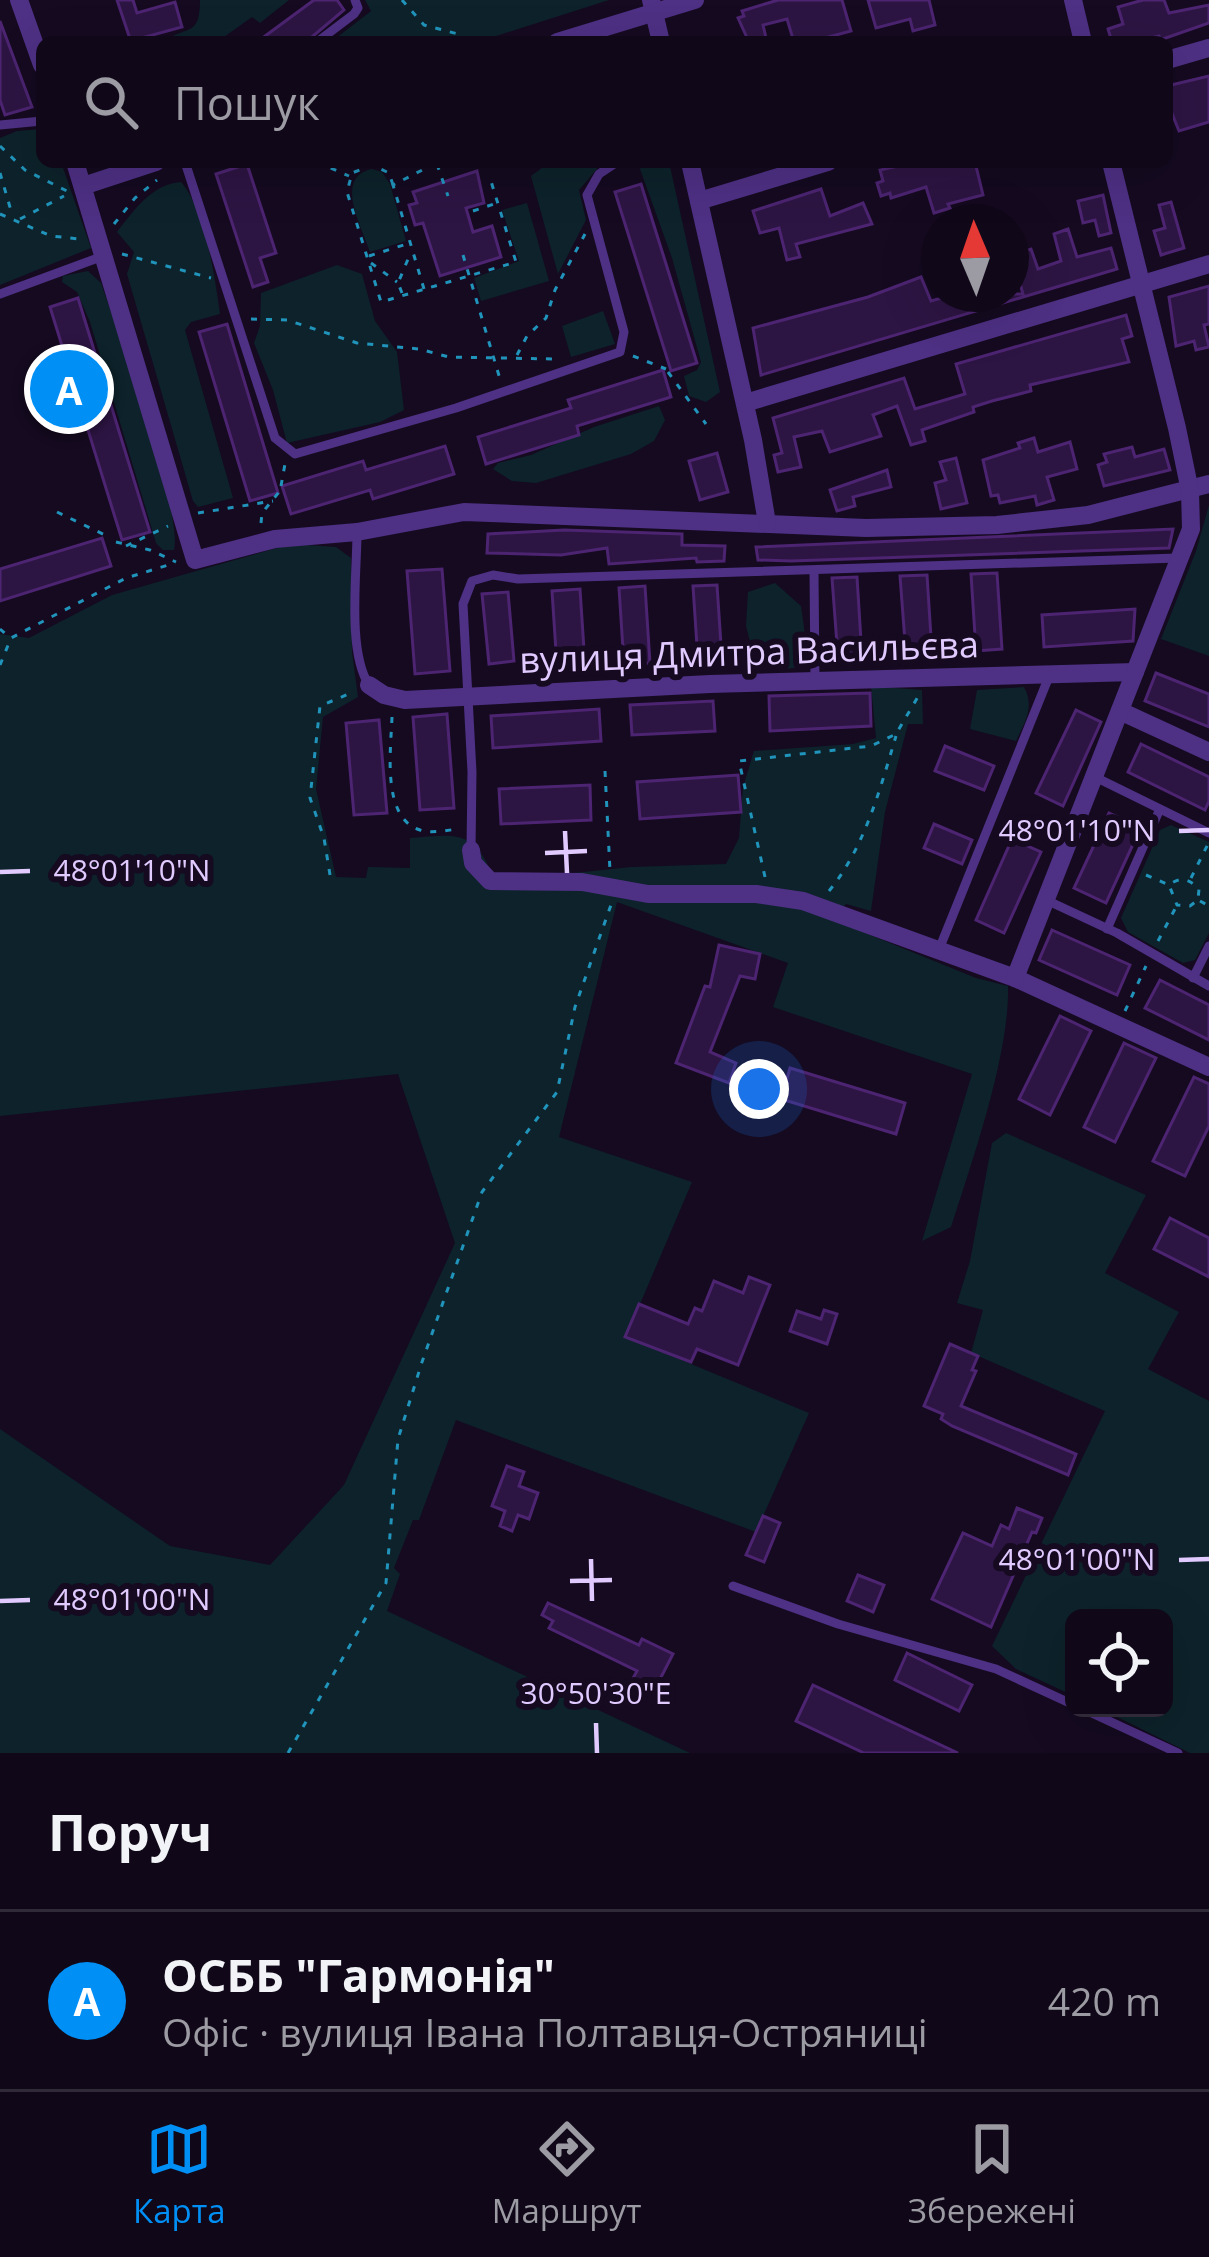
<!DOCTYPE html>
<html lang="uk">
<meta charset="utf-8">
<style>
:root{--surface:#100818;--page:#1e1625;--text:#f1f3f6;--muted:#9c9aa2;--line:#302937;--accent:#008ff5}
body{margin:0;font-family:"Open Sans",sans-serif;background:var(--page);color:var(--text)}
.controls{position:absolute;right:36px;bottom:36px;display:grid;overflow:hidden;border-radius:18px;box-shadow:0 12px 48px #0002}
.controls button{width:108px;height:108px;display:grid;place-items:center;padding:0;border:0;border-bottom:3px solid var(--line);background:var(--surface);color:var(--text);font:60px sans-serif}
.compass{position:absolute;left:921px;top:204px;width:108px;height:108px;border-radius:50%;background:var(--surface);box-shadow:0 12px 48px #0002;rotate:358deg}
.you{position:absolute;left:759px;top:1089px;width:42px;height:42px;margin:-30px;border:9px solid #fff;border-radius:50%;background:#1a73e8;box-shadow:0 0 0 18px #1a73e833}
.badge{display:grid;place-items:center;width:78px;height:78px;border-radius:50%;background:var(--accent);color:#fff;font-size:39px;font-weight:700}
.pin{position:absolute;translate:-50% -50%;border:6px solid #fff;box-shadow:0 3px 12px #0006}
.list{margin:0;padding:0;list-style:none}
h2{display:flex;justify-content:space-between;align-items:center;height:156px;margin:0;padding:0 48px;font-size:51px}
h2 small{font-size:39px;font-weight:400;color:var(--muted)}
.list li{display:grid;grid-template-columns:78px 1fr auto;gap:36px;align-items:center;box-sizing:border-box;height:180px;padding:0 48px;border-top:3px solid var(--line)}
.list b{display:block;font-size:45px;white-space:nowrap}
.list p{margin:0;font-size:39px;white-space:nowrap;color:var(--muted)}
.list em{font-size:39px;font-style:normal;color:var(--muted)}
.icon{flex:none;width:66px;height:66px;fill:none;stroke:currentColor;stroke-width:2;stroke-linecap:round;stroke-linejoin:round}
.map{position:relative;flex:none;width:1209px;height:1753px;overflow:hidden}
.search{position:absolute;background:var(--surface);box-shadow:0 12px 48px #0002;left:36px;right:36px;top:36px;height:132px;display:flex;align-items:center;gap:30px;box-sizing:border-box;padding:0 42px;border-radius:18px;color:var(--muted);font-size:45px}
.sheet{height:336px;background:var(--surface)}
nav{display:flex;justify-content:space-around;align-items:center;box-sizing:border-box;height:168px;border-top:3px solid var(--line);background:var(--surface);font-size:33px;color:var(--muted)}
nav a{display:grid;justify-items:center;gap:6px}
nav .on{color:var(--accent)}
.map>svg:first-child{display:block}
</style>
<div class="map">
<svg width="1209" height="1753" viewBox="0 0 1209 1753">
<rect width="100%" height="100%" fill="#150a20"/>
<g fill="#0d222b">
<path d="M200 0H289L260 23 252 17 217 42H163C186 25 200 38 200 0Z"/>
<polygon points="365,0 609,0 477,42 331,42 371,11"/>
<polygon points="42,129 42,162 61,162 91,248 0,285 0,138 17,131"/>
<polygon points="550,162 601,164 579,190 586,220 558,274 531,176"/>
<polygon points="647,162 669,162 720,392 706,402 689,396 684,376 697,370 701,362 672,258 640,169"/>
<path d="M372 169 382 172 390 184 406 241 370 252C362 227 333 177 372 169Z"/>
<path d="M181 182C205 209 215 277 220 314L191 322 185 330 233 498 198 507 193 501 127 274 134 252 117 232C134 210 152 184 181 182Z"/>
<polygon points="527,203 549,281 481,301 474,278 519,261 502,210"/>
<polygon points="337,265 362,274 375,321 397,352 404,410 380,422 287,443 273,390 254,343 260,326 261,293"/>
<path d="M88 271 101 283C117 330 183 511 174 550H163L156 543 90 322 77 292 62 282 63 276Z"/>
<polygon points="603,311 615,344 571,357 562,326"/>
<polygon points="659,406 665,420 654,441 631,454 536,483 512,481 493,469 498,463 531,455 594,427"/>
<polygon points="1209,505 1209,656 1161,639 1196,551"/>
<path d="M291 544 336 547 351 558 352 652 358 697 323 717 316 789 336 877 366 878 368 867 410 868V838C451 835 473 828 491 872L536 877 631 867 726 864 739 838 743 787 754 751 853 744 876 738 871 686 922 690 923 724H908L885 812 871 911 846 904 831 919 976 978 1008 986C1010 1053 972 1162 951 1227L922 1241 972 1074 773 1007 788 963 617 902 559 1137 692 1182 626 1337 809 1413 756 1532 456 1420 419 1520H413L394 1568 400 1574 387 1611 690 1753H0V1429L170 1546 270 1565 344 1485 455 1243 398 1074 0 1116V634L29 638 112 595Z"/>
<polygon points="775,583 801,606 806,642 801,667 777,670 756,666 746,626 748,592"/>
<path d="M1024 687C1035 707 1025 722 1016 741L970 729 977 690Z"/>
<polygon points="1171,825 1209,842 1209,933 1195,960 1183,963 1128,932 1121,918 1160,830"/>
<polygon points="1006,1133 1146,1195 1105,1273 1179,1312 1148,1369 1209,1401 1209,1753 1190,1753 1099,1708 1164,1708 1164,1618 1074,1618 1074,1696 1016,1669 992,1646 1105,1411 971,1353 983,1310 957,1303 970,1261 992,1143"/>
</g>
<g fill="#2d1543" stroke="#4c2471" stroke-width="3">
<polygon points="117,0 133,0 137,13 175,2 182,27 145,37 146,42 131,42"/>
<polygon points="314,0 337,0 344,10 306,42 257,42"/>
<polygon points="778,0 842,0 851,31 810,42 794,42 787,19 763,25 767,42 749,42 738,18 744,16 742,11"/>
<polygon points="868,0 929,0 935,25 913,31 910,19 876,28"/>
<polygon points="1143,0 1164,0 1169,13 1209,5 1209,23 1160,40 1159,36 1134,42 1112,42 1108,29 1123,24 1118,7"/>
<polygon points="0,21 32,107 5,115 0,100"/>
<polygon points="1209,76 1209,122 1179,131 1167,101 1167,86"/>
<polygon points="916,162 975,162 983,195 948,204 950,208 934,213 926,187 891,198 890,193 881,196 877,183 883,181 880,170"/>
<polygon points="247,164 276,253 260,258 268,282 253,287 216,174"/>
<polygon points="477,171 484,203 466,208 473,232 492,226 501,257 440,276 423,223 415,225 409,205 417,203 413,192"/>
<polygon points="641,184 697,363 671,371 615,192"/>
<polygon points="821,189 830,216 863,203 872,224 796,244 800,257 787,260 779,228 760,233 753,211"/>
<polygon points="1103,195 1111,233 1099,236 1095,220 1083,223 1078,201"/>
<polygon points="1171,202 1184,248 1161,255 1154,231 1165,228 1159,205"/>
<polygon points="1068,229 1077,257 1111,248 1117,269 761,375 753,328 868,297 921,277 931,301 956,294 1023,294 1012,255 1031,249 1038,269 1061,261 1054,234"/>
<polygon points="1209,286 1209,324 1204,325 1209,347 1196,350 1194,341 1176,346 1169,297"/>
<polygon points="78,298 150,532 122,540 50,307"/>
<polygon points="1126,315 1132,336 1122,339 1129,362 1030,385 1031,391 992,401 973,407 974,412 922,430 925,441 911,445 897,406 873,415 881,436 830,452 822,431 794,437 801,467 778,472 774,455 782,453 773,418 904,378 915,409 965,394 956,364"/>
<polygon points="227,324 278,493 250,501 199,332"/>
<polygon points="663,370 671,397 577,426 579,435 486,464 478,437 571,408 568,400"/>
<polygon points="1034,438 1038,452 1070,442 1077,469 1047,477 1054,500 1037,505 1035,496 1000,503 998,495 991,496 983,460 1020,448 1018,443"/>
<polygon points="445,446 454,474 373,499 370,490 291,514 282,486 363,461 366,470"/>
<polygon points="1132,447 1135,457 1164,449 1170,470 1104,486 1098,465 1107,462 1104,454"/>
<polygon points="717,453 728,492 700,500 689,461"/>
<polygon points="956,458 967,503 941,509 935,483 946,480 940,462"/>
<polygon points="887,470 891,487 853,497 855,506 837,511 830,490"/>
<polygon points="1173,529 1169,548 791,561 758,560 756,547"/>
<polygon points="564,530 682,534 682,545 725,546 724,561 697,562 696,558 609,564 607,548 561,555 487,553 488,534"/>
<polygon points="102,538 111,566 0,601 0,569"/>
<polygon points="442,569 450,671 415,674 407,571"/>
<polygon points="997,573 1002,649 976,651 971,574"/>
<polygon points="927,575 932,653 906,655 900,576"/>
<polygon points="857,577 862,657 838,658 832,578"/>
<polygon points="717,585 722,660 698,662 693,586"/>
<polygon points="645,586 650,663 624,665 619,588"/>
<polygon points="580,589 585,665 557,667 552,591"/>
<polygon points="508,592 514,661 489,664 482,594"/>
<polygon points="1135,609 1133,641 1044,647 1042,615"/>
<polygon points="1156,673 1209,694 1209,727 1145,701"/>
<polygon points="870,693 871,726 770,731 769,696"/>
<polygon points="713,701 715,731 632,735 630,705"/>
<polygon points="599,709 601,741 493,748 491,716"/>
<polygon points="1076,710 1101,722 1063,806 1036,793"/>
<polygon points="447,714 454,808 420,810 413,717"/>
<polygon points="379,720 387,813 354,815 346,723"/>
<polygon points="1141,744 1209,777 1209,801 1205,810 1128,772"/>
<polygon points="945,746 994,766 984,790 935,771"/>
<polygon points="738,775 741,812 640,819 637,782"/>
<polygon points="590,785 591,820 501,824 499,789"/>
<polygon points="1109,813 1141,827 1106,903 1074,888"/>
<polygon points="934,824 972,840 962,864 924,848"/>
<polygon points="1012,839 1041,852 1004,933 976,920"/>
<polygon points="1052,930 1130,965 1117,995 1039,960"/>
<polygon points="719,945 760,954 755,979 740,976 710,1052 736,1063 729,1083 676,1063 705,986 710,987"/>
<polygon points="1160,980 1209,1005 1209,1040 1145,1008"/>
<polygon points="1060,1016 1091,1031 1050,1115 1019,1099"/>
<polygon points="1124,1043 1156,1058 1115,1142 1084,1127"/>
<polygon points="790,1068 905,1103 896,1134 781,1099"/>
<polygon points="1194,1077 1209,1084 1209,1126 1185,1176 1153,1161"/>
<polygon points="1170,1218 1209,1238 1209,1277 1154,1249"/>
<polygon points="749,1277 770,1285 738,1365 697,1349 691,1362 625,1337 639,1304 688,1324 695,1308 702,1311 714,1281 743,1293"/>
<polygon points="824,1310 837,1314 827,1344 790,1331 797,1311 821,1319"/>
<polygon points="950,1344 978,1356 972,1370 976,1371 961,1406 1076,1454 1068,1475 952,1426 941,1419 943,1414 924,1406"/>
<polygon points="507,1466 524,1472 519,1486 538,1493 529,1519 518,1515 512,1531 500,1526 505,1511 492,1506"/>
<polygon points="1017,1508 1042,1518 1036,1533 1032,1532 991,1627 932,1599 963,1533 992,1546 1001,1525 1009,1529"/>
<polygon points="763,1516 780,1523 764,1562 746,1555"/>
<polygon points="858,1575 884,1585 873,1612 847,1601"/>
<polygon points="548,1603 639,1645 642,1639 673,1654 654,1691 632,1680 637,1671 549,1628 553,1621 542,1615"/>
<polygon points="907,1653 972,1685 959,1711 895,1680"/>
<polygon points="813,1685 958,1753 864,1753 796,1721"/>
</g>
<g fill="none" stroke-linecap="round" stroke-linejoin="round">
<g stroke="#2194bb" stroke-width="3" stroke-dasharray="6 9" stroke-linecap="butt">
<polyline points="402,0 424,25 458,34"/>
<polyline points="0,146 25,170 67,191"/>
<polyline points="317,162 349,176"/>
<polyline points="437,164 448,196"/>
<polyline points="0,173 12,214"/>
<polyline points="393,185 389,173 372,165 352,173 347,192 381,302 516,262 490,178"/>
<polyline points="473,211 494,204"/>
<polyline points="0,214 51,236 79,239"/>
<polyline points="20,219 64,196"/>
<polyline points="114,224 135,198 157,180"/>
<polyline points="122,254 211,278"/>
<polyline points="463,255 500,379"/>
<polyline points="369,256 410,243"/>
<polyline points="371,263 397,282"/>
<polyline points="424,289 393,185 438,162"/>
<polyline points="402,293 398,283 411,252"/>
<polyline points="251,319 287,320 357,343 419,349 449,357 553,359"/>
<polyline points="517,355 527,336 546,318 555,290 585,234"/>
<polyline points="633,356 666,369"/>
<polyline points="668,372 706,424"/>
<polyline points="281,486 285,464"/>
<polyline points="57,512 107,536"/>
<polyline points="198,513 273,501"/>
<polyline points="261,523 262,513 279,492"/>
<polyline points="116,542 150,550 176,562"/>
<polyline points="126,546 168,526"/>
<polyline points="0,629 9,637"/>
<polyline points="0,665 11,638 126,578 175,563"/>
<path d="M392 717C391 749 381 818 420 830 431 834 447 830 459 829"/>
<polyline points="605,771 610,871"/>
<polyline points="330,875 324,838 310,798 320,706 351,693"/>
<path d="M1146 875 1169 885C1181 876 1189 879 1199 889L1198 900 1190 906 1177 905 1169 885"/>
<polyline points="765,877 739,761 871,746 896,734 919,695"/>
<polyline points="1191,878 1208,844"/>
<path d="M829 891C865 847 880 789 896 736"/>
<polyline points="1200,901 1209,906"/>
<polyline points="1158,941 1176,907"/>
<polyline points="1125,1011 1146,966"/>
<polyline points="288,1753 386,1583 398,1439 422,1362 482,1192 557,1092 575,1007 612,902"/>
</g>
<g stroke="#4e3084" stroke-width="9">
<polyline points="317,42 354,14 358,8 355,0"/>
<polyline points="0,125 42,121"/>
<polyline points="185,162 275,438 295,454 456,408 620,352 624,332 587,195 599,174 617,162"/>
<polyline points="0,294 106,255"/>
<path d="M357 532C357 574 347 651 369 685"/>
<polyline points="814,571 815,680"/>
<polyline points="1093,776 1209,833"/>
<polyline points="471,850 472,772 463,604 472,581 493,575 518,579 1178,558"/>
<polyline points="1044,899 1117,933 1209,986"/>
<polyline points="1107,929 1159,811"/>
<polyline points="938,952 1050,674"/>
<polyline points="1193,978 1209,946"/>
<polyline points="733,1586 838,1624 996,1669 1074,1705"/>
<polyline points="1081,1708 1178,1753"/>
</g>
<g stroke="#4e3084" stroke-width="18">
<polyline points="19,0 42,65"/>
<polyline points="651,0 661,42"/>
<polyline points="1073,0 1083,42"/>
<polyline points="557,42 695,0"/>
<polyline points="1167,60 1209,48"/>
<polyline points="75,162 195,560 275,539 357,532 464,512 866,528 997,525 1088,515 1209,484"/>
<polyline points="690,162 753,440 767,523"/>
<polyline points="83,186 156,162"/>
<polyline points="699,201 828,162"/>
<polyline points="745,403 1209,264"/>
<polyline points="369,685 384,695 405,700 710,684 1135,672"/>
<polyline points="1120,711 1209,752"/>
<polyline points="471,850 473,863 490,881 582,882 648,894 756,894 803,901 1015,978 1209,1067"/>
<polyline points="1015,978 1191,529 1190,491 1177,428 1111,162"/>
</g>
</g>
<path fill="none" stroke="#e1caff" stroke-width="4.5" d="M565 831 567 873M1179 831 1209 830M545 853 587 851M0 872 30 871M591 1559 592 1601M1179 1560 1209 1559M570 1581 612 1580M0 1601 30 1600M596 1723 597 1753"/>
<g text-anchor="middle" stroke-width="12" stroke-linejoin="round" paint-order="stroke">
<g font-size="36" fill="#e1caff" stroke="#150a20">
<text transform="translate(749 652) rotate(-2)" y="13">вулиця Дмитра Васильєва</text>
</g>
</g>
<g font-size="30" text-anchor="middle" fill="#e1caff" stroke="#150a20" stroke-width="12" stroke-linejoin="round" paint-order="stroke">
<text x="1077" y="841">48°01'10"N</text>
<text x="132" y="881">48°01'10"N</text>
<text x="1077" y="1570">48°01'00"N</text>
<text x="132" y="1610">48°01'00"N</text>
<text x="596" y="1704">30°50'30"E</text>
</g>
</svg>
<div class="controls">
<button><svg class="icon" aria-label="locate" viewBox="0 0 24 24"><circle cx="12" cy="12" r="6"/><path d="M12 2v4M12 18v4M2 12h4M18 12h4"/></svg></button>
</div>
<svg class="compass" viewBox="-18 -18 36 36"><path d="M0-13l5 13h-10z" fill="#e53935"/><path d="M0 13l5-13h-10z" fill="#9c9aa2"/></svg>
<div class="you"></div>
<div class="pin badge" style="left:69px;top:389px">A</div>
<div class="search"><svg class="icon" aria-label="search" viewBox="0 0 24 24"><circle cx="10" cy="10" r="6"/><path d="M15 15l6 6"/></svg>Пошук</div>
</div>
<section class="sheet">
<h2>Поруч<small></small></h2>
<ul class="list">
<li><span class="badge">A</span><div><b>ОСББ &quot;Гармонія&quot;</b><p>Офіс · вулиця Івана Полтавця-Остряниці</p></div><em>420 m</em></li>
</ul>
</section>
<nav>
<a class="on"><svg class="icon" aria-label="map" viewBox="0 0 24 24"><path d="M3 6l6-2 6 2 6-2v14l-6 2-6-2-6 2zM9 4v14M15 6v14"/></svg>Карта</a>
<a><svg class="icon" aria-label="directions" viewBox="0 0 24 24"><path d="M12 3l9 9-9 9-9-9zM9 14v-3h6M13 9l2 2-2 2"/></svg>Маршрут</a>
<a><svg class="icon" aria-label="saved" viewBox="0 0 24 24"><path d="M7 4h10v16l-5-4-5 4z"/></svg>Збережені</a>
</nav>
